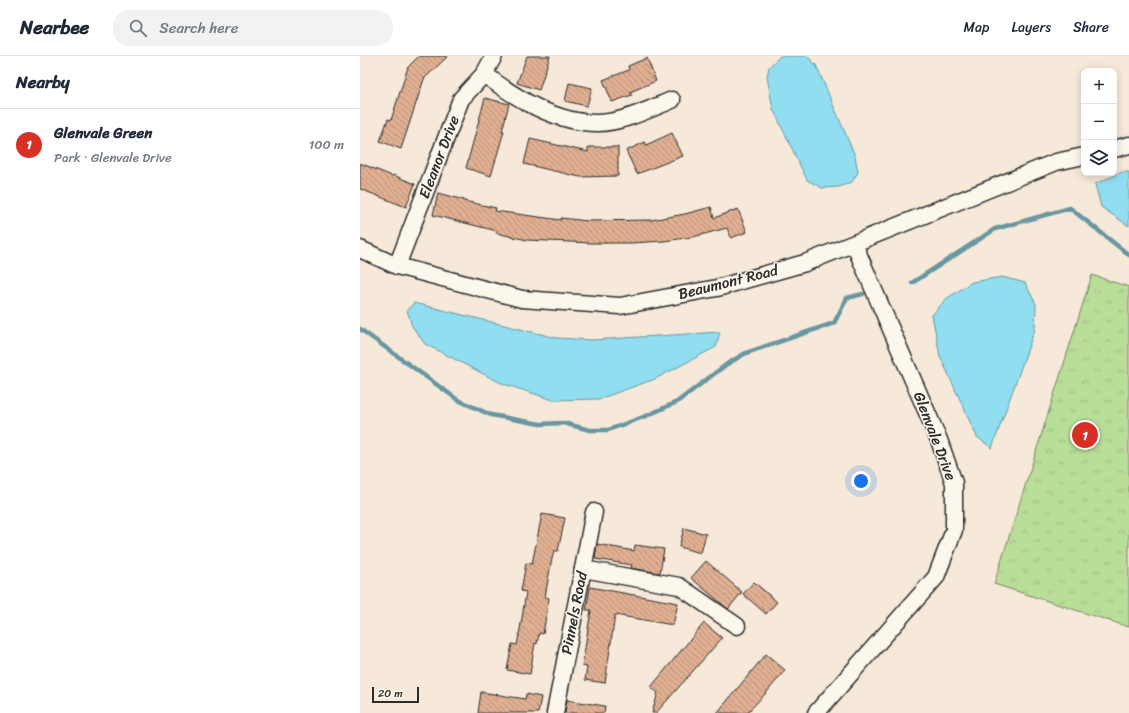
<!DOCTYPE html>
<meta charset="utf-8">
<style>
:root{--surface:#fff;--page:#f2f2f3;--text:#1f2937;--muted:#747a83;--line:#e0e1e3;--accent:#d93025}
body{margin:0;font-family:Sriracha,sans-serif;background:var(--page);color:var(--text)}
.controls{position:absolute;right:12px;top:12px;display:grid;overflow:hidden;border-radius:8px;box-shadow:0 2px 10px #0003}
.controls button{width:36px;height:36px;display:grid;place-items:center;padding:0;border:0;border-bottom:1px solid var(--line);background:var(--surface);color:var(--text);font:20px sans-serif}
.scale{position:absolute;left:12px;bottom:10px;width:47px;box-sizing:border-box;padding-left:4px;border:2px solid #2b2b2b;border-top:0;font-size:11px;line-height:14px;white-space:nowrap;color:#2b2b2b;-webkit-text-stroke:3px #fbf7ec;paint-order:stroke}
.you{position:absolute;left:501px;top:425px;width:14px;height:14px;margin:-10px;border:3px solid #fff;border-radius:50%;background:#1a73e8;box-shadow:0 0 0 6px #1a73e833}
.badge{display:grid;place-items:center;width:26px;height:26px;border-radius:50%;background:var(--accent);color:#fff;font-size:13px;font-weight:700}
.pin{position:absolute;translate:-50% -50%;border:2px solid #fff;box-shadow:0 1px 4px #0006}
.list{margin:0;padding:0;list-style:none}
h2{display:flex;justify-content:space-between;align-items:center;height:52px;margin:0;padding:0 16px;font-size:17px}
h2 small{font-size:13px;font-weight:400;color:var(--muted)}
.list li{display:grid;grid-template-columns:26px 1fr auto;gap:12px;align-items:center;box-sizing:border-box;height:72px;padding:0 16px;border-top:1px solid var(--line)}
.list b{display:block;font-size:15px;white-space:nowrap}
.list p{margin:0;font-size:13px;white-space:nowrap;color:var(--muted)}
.list em{font-size:13px;font-style:normal;color:var(--muted)}
.icon{flex:none;width:22px;height:22px;fill:none;stroke:currentColor;stroke-width:2;stroke-linecap:round;stroke-linejoin:round}
.map{position:relative;flex:none;width:769px;height:657px;overflow:hidden}
header{display:flex;align-items:center;gap:24px;box-sizing:border-box;height:56px;padding:0 20px;background:var(--surface);border-bottom:1px solid var(--line)}
header strong{font-size:19px}
nav{display:flex;gap:22px;margin-inline-start:auto;font-size:14px}
.search{width:280px;height:36px;background:var(--page);display:flex;align-items:center;gap:10px;box-sizing:border-box;padding:0 14px;border-radius:16px;color:var(--muted);font-size:15px}
main{display:flex}
aside{flex:1;background:var(--surface)}
.map>svg:first-child{display:block}
</style>
<header>
<strong>Nearbee</strong>
<div class="search"><svg class="icon" aria-label="search" viewBox="0 0 24 24"><circle cx="10" cy="10" r="6"/><path d="M15 15l6 6"/></svg>Search here</div>
<nav><a>Map</a><a>Layers</a><a>Share</a></nav>
</header>
<main>
<aside>
<h2>Nearby<small></small></h2>
<ul class="list">
<li><span class="badge">1</span><div><b>Glenvale Green</b><p>Park · Glenvale Drive</p></div><em>100 m</em></li>
</ul>
</aside>
<div class="map">
<svg width="769" height="657" viewBox="0 0 769 657">
<defs>
<pattern id="grass-tufts" width="24" height="20" patternUnits="userSpaceOnUse"><rect width="24" height="20" fill="#b9de98"/><path d="M3 7l-1-3M5 7V3M7 7l1-3M15 17l-1-3M17 17v-4M19 17l1-3" fill="none" stroke="#9fbf83"/></pattern>
<pattern id="building-back-hatch" width="6" height="6" patternUnits="userSpaceOnUse"><rect width="6" height="6" fill="#e1b092"/><path d="M-1 5l2 2M0 0l6 6M5-1l2 2" fill="none" stroke="#b78f77"/></pattern>
</defs>
<rect width="100%" height="100%" fill="#f6e9da"/>
<filter id="ink" filterUnits="userSpaceOnUse"><feTurbulence type="fractalNoise" baseFrequency=".025" numOctaves="2"/><feDisplacementMap in="SourceGraphic" scale="8" xChannelSelector="R" yChannelSelector="G"/><feConvolveMatrix kernelMatrix="1 2 1 2 8 2 1 2 1" color-interpolation-filters="sRGB"/></filter>
<g filter="url(#ink)">
<polygon fill="url(#grass-tufts)" stroke="#728462" points="732,219 769,231 769,571 634,528"/>
<g fill="#90deef" stroke="#6896a1">
<polygon points="420,0 447,0 456,9 495,100 498,116 492,126 479,131 462,132 447,124 413,53 407,21 409,11"/>
<polygon points="762,116 769,116 769,170 741,151 735,128"/>
<polygon points="642,221 665,227 676,248 675,273 632,392 617,381 580,300 572,259 586,243 612,226"/>
<polygon points="54,247 197,282 232,284 360,276 356,291 295,323 239,343 193,344 141,327 65,288 52,270 47,254"/>
</g>
<g fill="none" stroke-linecap="round" stroke-linejoin="round">
<g stroke="#6896a1" stroke-width="4.5">
<polyline points="552,227 635,173 710,152 769,199"/>
<polyline points="0,273 98,344 131,359 180,368 203,367 230,374 248,374 286,360 317,346 367,308 386,297 474,267 487,242 503,238"/>
</g>
</g>
<g fill="url(#building-back-hatch)" stroke="#2b2b2b">
<polygon points="59,0 88,0 64,23 41,93 20,85 28,63 31,64 48,11"/>
<polygon points="167,0 190,0 179,34 157,27"/>
<polygon points="287,2 296,25 270,36 272,39 252,46 243,24 269,14 268,10"/>
<polygon points="209,27 232,32 227,50 205,45"/>
<polygon points="125,42 149,48 142,75 144,75 131,120 106,112"/>
<polygon points="312,77 323,100 277,118 266,95 285,86 286,89"/>
<polygon points="170,83 228,96 228,91 258,91 258,120 220,121 164,108"/>
<polygon points="0,107 32,120 33,119 55,128 46,151 0,133"/>
<polygon points="78,137 104,144 104,145 136,152 135,155 201,164 201,162 228,165 291,164 325,158 351,151 354,162 378,153 387,176 371,182 367,172 333,181 304,185 271,187 231,187 167,184 136,177 137,175 73,159"/>
<polygon points="182,458 205,462 198,495 194,495 191,507 185,541 189,542 183,578 179,577 177,588 175,587 170,618 147,614 152,588 157,589 162,562 166,536 161,535 166,507 172,508"/>
<polygon points="324,472 346,478 341,497 319,491"/>
<polygon points="237,488 274,495 275,489 304,493 300,517 271,512 272,509 235,503"/>
<polygon points="346,505 382,536 368,553 331,522"/>
<polygon points="394,526 417,546 406,558 383,538"/>
<polygon points="230,531 318,547 313,569 255,559 245,627 225,624 227,611 222,610 231,554 226,554"/>
<polygon points="344,567 362,582 296,657 292,657 298,637 291,631"/>
<polygon points="406,598 425,614 407,636 387,657 357,657"/>
<polygon points="121,636 165,643 166,638 181,641 178,657 118,657"/>
<polygon points="207,644 245,650 244,657 205,657"/>
</g>
<g fill="none" stroke-linecap="round" stroke-linejoin="round">
<defs>
<g id="minor">
<path d="M124 18C157 43 196 67 238 67 261 67 290 53 312 44"/>
<polyline points="754,93 769,89"/>
<polyline points="0,193 37,210 162,243 260,250 357,232 445,207 696,106 724,100"/>
<polyline points="37,210 101,43 124,18 134,0"/>
<polyline points="223,513 319,530 377,570"/>
<polyline points="195,657 234,456"/>
<polyline points="456,657 576,521 594,474 594,427 579,384 494,188"/>
</g>
</defs>
<use href="#minor" stroke="#2b2b2b" stroke-width="19"/>
<use href="#minor" stroke="#fbf7ec" stroke-width="16"/>
</g>
</g>
<g text-anchor="middle" stroke-width="3" stroke-linejoin="round" paint-order="stroke">
<g font-size="15" fill="#2b2b2b" stroke="#fbf7ec">
<text transform="translate(79 101) rotate(-69)" y="5">Eleanor Drive</text>
<text transform="translate(368 226) rotate(-14)" y="5">Beaumont Road</text>
<text transform="translate(575 380) rotate(69)" y="5">Glenvale Drive</text>
<text transform="translate(214 557) rotate(-79)" y="5">Pinnels Road</text>
</g>
</g>
</svg>
<div class="controls">
<button>+</button>
<button>−</button>
<button><svg class="icon" aria-label="layers" viewBox="0 0 24 24"><path d="M12 4l9 5-9 5-9-5zM3 14l9 5 9-5"/></svg></button>
</div>
<div class="scale">20 m</div>
<div class="you"></div>
<div class="pin badge" style="left:725px;top:379px">1</div>
</div>
</main>
